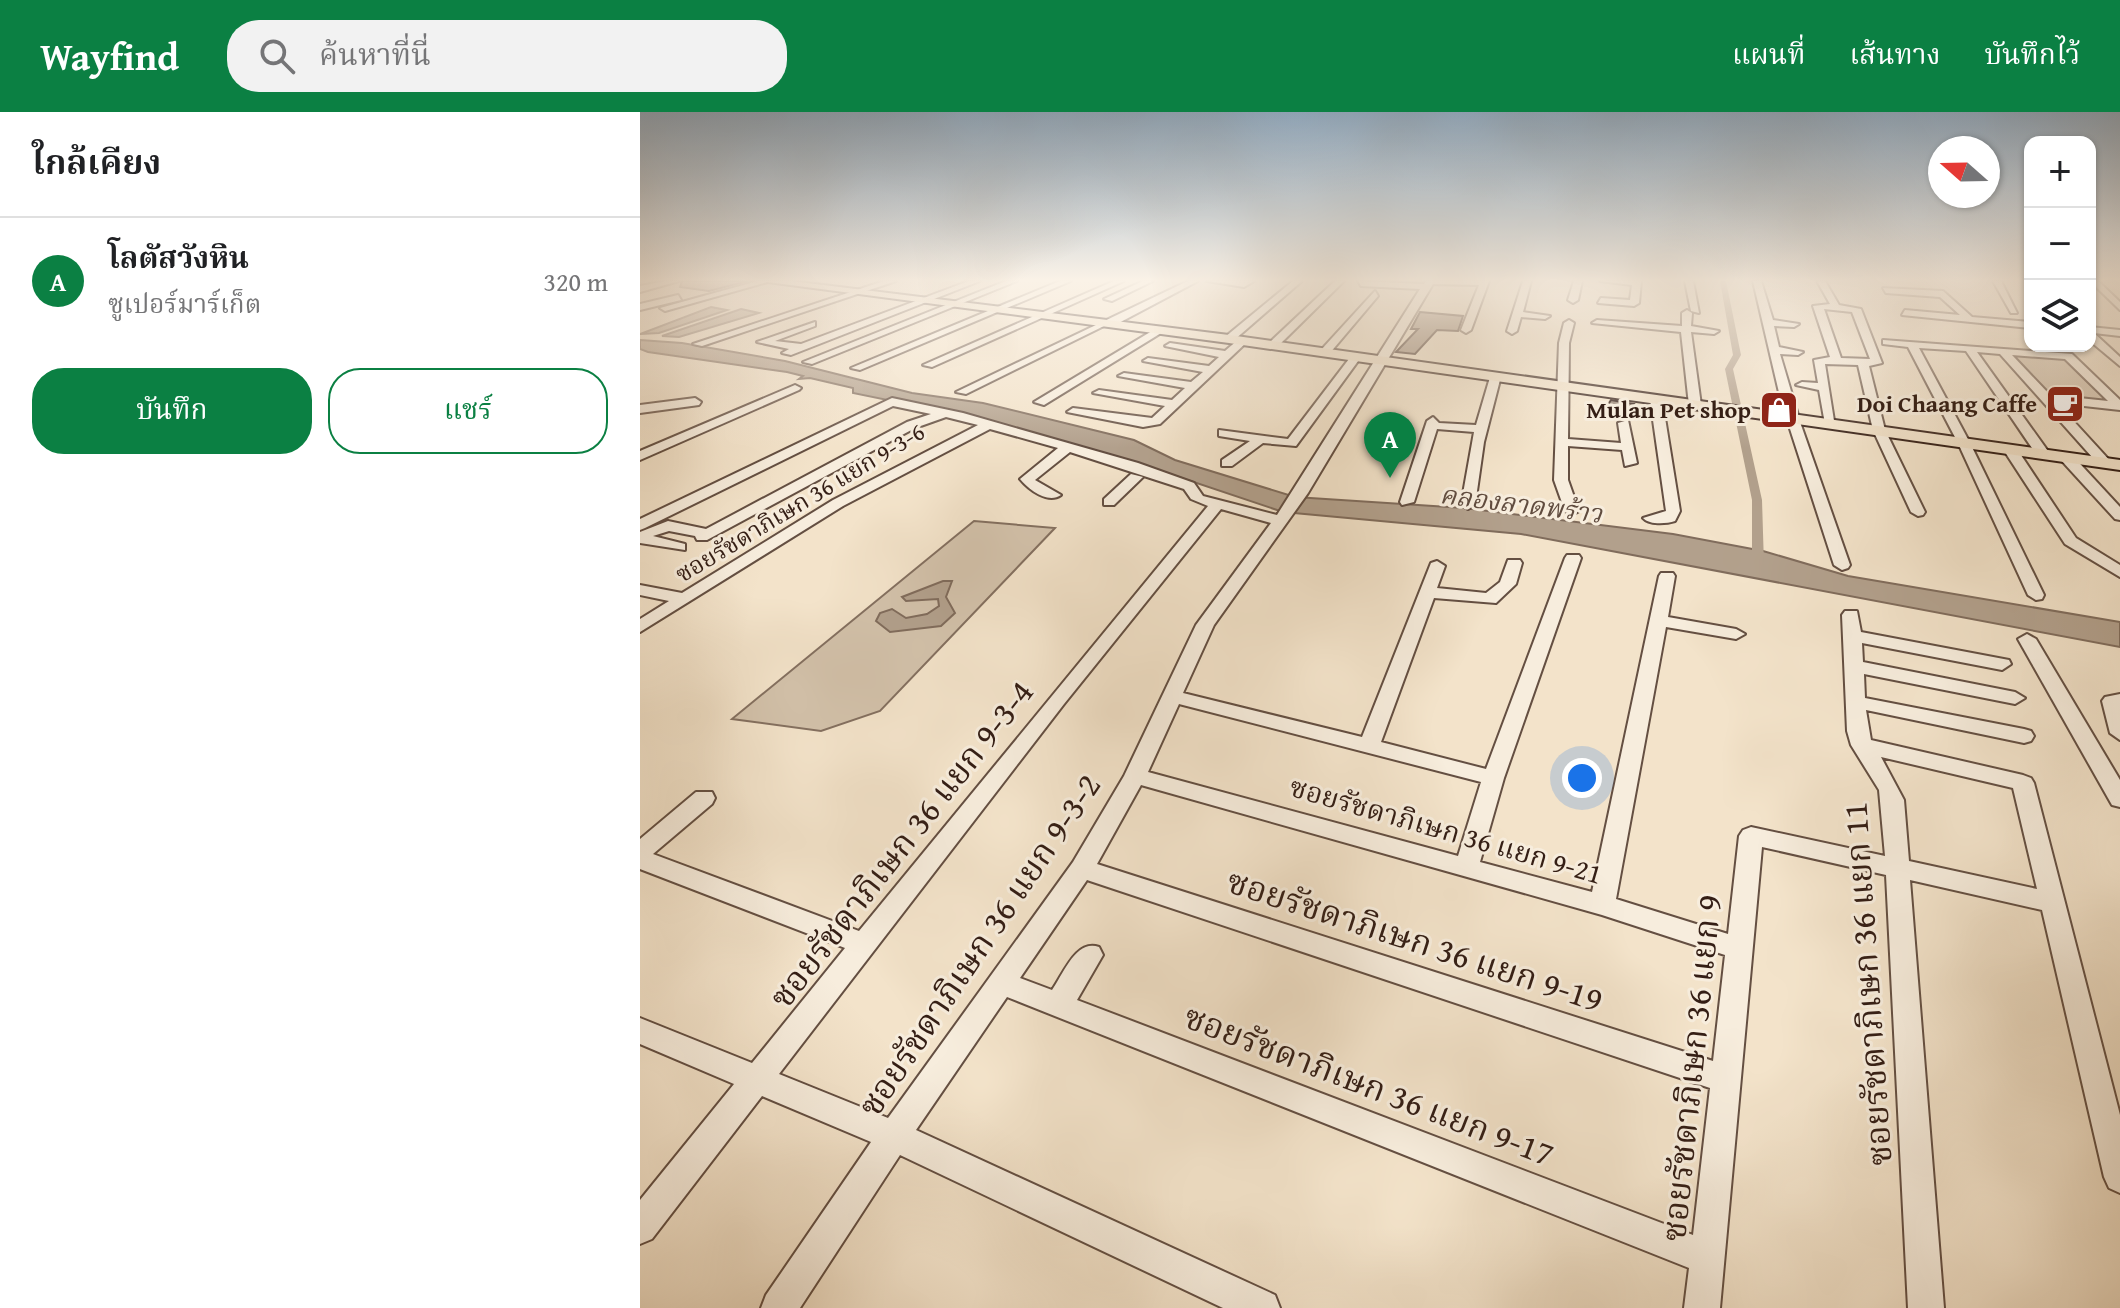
<!DOCTYPE html>
<html lang="th">
<meta charset="utf-8">
<style>
:root{--surface:#fff;--page:#f2f2f2;--text:#202124;--muted:#757577;--line:#e0e0e0;--accent:#0b8043}
body{margin:0;font-family:"Gentium Book Plus","Noto Serif Thai",serif;background:var(--page);color:var(--text)}
.controls{position:absolute;right:24px;top:24px;display:grid;overflow:hidden;border-radius:16px;box-shadow:0 2px 6px #0004}
.controls button{width:72px;height:72px;display:grid;place-items:center;padding:0;border:0;border-bottom:2px solid var(--line);background:var(--surface);color:var(--text);font:40px sans-serif}
.compass{position:absolute;left:1288px;top:24px;width:72px;height:72px;border-radius:50%;background:var(--surface);box-shadow:0 2px 6px #0004;rotate:290deg}
.you{position:absolute;left:942px;top:666px;width:28px;height:28px;margin:-20px;border:6px solid #fff;border-radius:50%;background:#1a73e8;box-shadow:0 0 0 12px #1a73e833}
.badge{display:grid;place-items:center;width:52px;height:52px;border-radius:50%;background:var(--accent);color:#fff;font-size:26px;font-weight:700}
.pin{position:absolute;translate:-50% -66px;filter:drop-shadow(0 2px 4px #0008)}
.pin::after{content:'';position:absolute;top:42px;width:28px;height:24px;background:inherit;clip-path:polygon(0 0,100% 0,50% 100%)}
.list{margin:0;padding:0;list-style:none}
h2{display:flex;justify-content:space-between;align-items:center;height:104px;margin:0;padding:0 32px;font-size:34px}
h2 small{font-size:26px;font-weight:400;color:var(--muted)}
.list li{display:grid;grid-template-columns:52px 1fr auto;gap:24px;align-items:center;box-sizing:border-box;height:128px;padding:0 32px;border-top:2px solid var(--line)}
.list b{display:block;font-size:30px;white-space:nowrap}
.list p{margin:0;font-size:26px;white-space:nowrap;color:var(--muted)}
.list em{font-size:26px;font-style:normal;color:var(--muted)}
.actions{display:flex;gap:16px;padding:24px 32px}
.actions a{flex:1;padding:18px 0;border:2px solid var(--accent);border-radius:32px;text-align:center;font-size:28px;color:var(--accent)}
.actions .main{background:var(--accent);color:#fff}
.icon{flex:none;width:44px;height:44px;fill:none;stroke:currentColor;stroke-width:2;stroke-linecap:round;stroke-linejoin:round}
.map{position:relative;flex:none;width:1480px;height:1196px;overflow:hidden}
header{display:flex;align-items:center;gap:48px;box-sizing:border-box;height:112px;padding:0 40px;background:var(--accent);color:#fff}
header strong{font-size:38px}
nav{display:flex;gap:44px;margin-inline-start:auto;font-size:28px}
.search{width:560px;height:72px;background:var(--page);display:flex;align-items:center;gap:20px;box-sizing:border-box;padding:0 28px;border-radius:32px;color:var(--muted);font-size:30px}
main{display:flex}
aside{flex:1;background:var(--surface)}
.map>svg:first-child{display:block}
</style>
<header>
<strong>Wayfind</strong>
<div class="search"><svg class="icon" aria-label="search" viewBox="0 0 24 24"><circle cx="10" cy="10" r="6"/><path d="M15 15l6 6"/></svg>ค้นหาที่นี่</div>
<nav><a>แผนที่</a><a>เส้นทาง</a><a>บันทึกไว้</a></nav>
</header>
<main>
<aside>
<h2>ใกล้เคียง<small></small></h2>
<ul class="list">
<li><span class="badge">A</span><div><b>โลตัสวังหิน</b><p>ซูเปอร์มาร์เก็ต</p></div><em>320 m</em></li>
</ul>
<div class="actions"><a class="main">บันทึก</a><a>แชร์</a></div>
</aside>
<div class="map">
<svg width="1480" height="1196" viewBox="0 0 1480 1196">
<rect width="100%" height="100%" fill="#f3e3ca"/>
<filter id="stains"><feTurbulence type="fractalNoise" baseFrequency=".0025" numOctaves="4"/><feColorMatrix values="0 0 0 0 .2 0 0 0 0 .09 0 0 0 0 .02 0 0 0 .5 -.17"/></filter>
<radialGradient id="worn" r=".72"><stop offset=".6" stop-color="#630" stop-opacity="0"/><stop offset="1" stop-color="#630" stop-opacity=".3"/></radialGradient>
<g fill="#d3c2ab" stroke="#847060" stroke-width="2">
<polygon points="1367,240 1429,244 1476,291 1414,289"/>
<polygon points="334,409 415,416 240,599 181,619 92,607"/>
</g>
<g fill="#b2a08c" stroke="#806c5c" stroke-width="2">
<polygon points="71,195 87,198 19,221 0,222"/>
<polygon points="101,197 119,201 39,225 22,224"/>
<polygon points="0,228 42,231 145,249 272,281 343,291 494,328 535,348 655,385 824,396 1033,422 1123,439 1208,464 1480,510 1480,535 881,422 643,400 503,353 326,304 213,281 213,276 170,266 159,267 163,264 147,260 8,240 0,237"/>
<polygon points="303,469 312,469 306,485 315,501 301,514 250,520 236,509 240,501 252,497 266,506 287,502 299,494 298,487 266,489 262,485"/>
</g>
<g fill="none" stroke-linecap="round" stroke-linejoin="round">
<polygon fill="#b2a08c" fill-rule="evenodd" points="1080,169 1086,169 1101,243 1093,257 1122,388 1124,453 1118,456 1112,453 1112,388 1085,257 1093,243"/>
</g>
<g fill="#978473" stroke="#341e15" stroke-width="2">
<polygon points="42,169 108,169 69,179 40,175"/>
<polygon points="780,200 823,204 818,219 797,218 775,242 756,240 778,217 771,217"/>
<polygon points="971,288 994,292 988,304 971,302 967,294"/>
</g>
<g fill="none" stroke-linecap="round" stroke-linejoin="round">
<defs>
<g id="minor">
<polygon points="25,169 39,169 0,180 0,174"/>
<polygon points="118,169 131,169 25,199 20,196"/>
<polygon points="244,169 256,169 62,234 53,232"/>
<polygon points="329,169 340,169 151,243 142,241 149,237 117,230 175,210 175,214 135,229 161,232"/>
<polygon points="366,169 377,169 172,252 163,250"/>
<polygon points="420,169 431,169 220,258 211,256"/>
<polygon points="474,169 484,169 292,255 283,253"/>
<polygon points="503,169 513,169 472,189 464,187"/>
<polygon points="548,169 558,169 473,214 466,213 326,282 316,280"/>
<polygon points="567,169 614,169 604,175"/>
<polygon points="653,169 662,169 593,229 585,229 585,225"/>
<polygon points="695,169 704,169 637,235 629,235 629,231"/>
<path d="M718 169 784 172 786 169H849L831 218 826 221 821 218 839 173 793 172 668 381 574 513 543 581 722 625 791 451 797 449 805 454 797 476 846 481 860 470 868 448H880L882 451 876 472 856 491 794 486 741 630 846 657 925 446 927 443H939L941 446 864 666 840 750 952 780 1019 464 1021 461H1033L1035 464 1028 505 1096 517 1105 522 1096 527 1026 515 976 787 1088 822 1099 724 1103 718 1111 715 1245 744 1239 678 1211 633 1207 619 1202 503 1205 499H1217L1221 520 1369 548 1371 552 1362 558 1222 531 1223 550 1375 580 1385 586 1375 592 1224 562 1225 586 1384 617 1391 619 1394 624 1391 629 1384 631 1226 598 1231 628 1383 663 1391 666 1394 671 1480 1003V1081L1469 1076 1464 1065 1402 798 1270 768 1304 1196H1268L1246 763 1122 735 1080 1196H1044L1049 1156 367 885 276 1018 635 1183 640 1196H583L260 1043 160 1196H121L126 1183 231 1030 122 984 12 1127 0 1132V1088L94 972 0 932V906L112 951 205 836 0 757V727L56 680H72L75 686 72 692 13 742 219 819 568 394 551 387 544 377 430 340 395 368 421 383C408 392 389 378 380 367L418 336 350 317 203 394 0 520V507L29 489 0 483V473L42 481 193 388 338 313 306 305 275 316 67 428H57L55 424 29 419 13 424 45 432V438L0 431V420L28 409 66 417 267 310 291 302 253 294 5 416 0 418V407L252 286 323 301 498 351 554 371 563 384 637 403 780 177 721 174ZM581 397 631 411 556 513 484 664 433 750 248 1006 139 962 424 592ZM539 592 841 670 818 744 508 660ZM1241 645 1373 676 1397 777 1269 749 1264 688ZM501 673 962 803 1085 843 1073 949 457 752ZM447 768 1070 976 1053 1123 437 888 463 843 459 835C436 827 424 861 412 878L380 866Z"/>
<polygon points="883,169 891,169 883,200 910,204 905,207 881,205 877,219 872,222 867,219"/>
<polygon points="934,169 942,169 938,188 933,191 928,188"/>
<polygon points="960,169 1001,169 999,191 994,194 958,191 961,186 990,188 992,173"/>
<polygon points="1045,169 1053,169 1059,201 1051,199"/>
<polygon points="1113,169 1121,169 1133,208 1159,212 1154,215 1134,214 1139,235 1163,240 1158,243 1140,242 1161,313 1210,453 1208,456 1202,458 1194,453 1141,289"/>
<path d="M1177 169H1185L1199 193 1221 197 1242 251 1229 254 1245 318 1285 400 1283 403 1278 404 1271 400 1233 318 1218 253 1185 252 1195 315 1185 312 1179 278 1156 273 1162 270 1178 271 1174 248 1190 245 1173 194 1190 192ZM1184 197 1212 200 1230 247 1201 246Z"/>
<polygon points="1353,169 1361,169 1377,201 1371,201"/>
<polygon points="1450,169 1458,169 1480,190 1480,198"/>
<polygon points="1243,176 1303,179 1332,205 1390,210 1390,216 1262,203 1265,198 1320,203 1300,185 1246,181"/>
<polygon points="735,179 738,184 689,242 681,242 681,238"/>
<polygon points="38,183 41,188 0,198 0,192"/>
<polygon points="1047,198 1052,201 1051,214 1079,219 1074,222 1051,220 1061,293 1055,297 1049,293 1041,220 952,211 957,208 1042,214 1042,201"/>
<polygon points="929,208 934,211 929,231 928,327 981,331 978,311 988,308 997,351 985,354 982,338 928,334 928,368 939,399 932,403 925,399 914,368 919,231 924,211"/>
<polygon points="1450,215 1480,218 1480,224 1454,221 1480,245 1480,254 1450,229"/>
<polygon points="517,216 526,218 404,293 394,290"/>
<polygon points="599,227 608,229 520,312 503,315 427,300 433,296 512,306 525,294 453,281 459,278 532,288 545,276 478,264 484,261 551,270 563,260 503,249 508,246 569,254 579,245 525,234 530,231 585,239"/>
<path d="M1243 228 1432 242 1480 288V298L1417 291 1472 351 1460 354 1360 242 1337 240 1410 342 1398 345 1326 239 1279 236 1330 331 1404 483 1402 487 1396 488 1388 483 1318 331 1268 235 1243 232ZM1372 243 1425 247 1468 289 1410 283Z"/>
<polygon points="712,243 721,245 656,334 623,331 592,354 582,354 582,348 610,329 579,324 579,318 648,327"/>
<polygon points="851,262 861,264 844,330 835,393 828,397 821,393 834,320 797,317 774,390 762,393 760,390 787,309 793,305 799,311 836,313"/>
<polygon points="155,273 161,276 159,278 0,348 0,339"/>
<path d="M1016 283 1022 287 1040 399 1035 409C1026 412 1009 413 1003 406L1026 399 1010 287Z"/>
<polygon points="55,286 61,290 59,293 0,301 0,293"/>
<polygon points="1365,334 1375,334 1436,426 1480,453 1480,465 1425,432 1363,337"/>
<polygon points="1421,342 1431,342 1480,395 1480,408 1475,407 1421,348"/>
<polygon points="491,362 503,365 474,393 464,393 464,387"/>
<polygon points="1387,522 1396,527 1480,668 1480,695 1472,693 1378,527"/>
<polygon points="1480,582 1480,628 1470,621 1462,589 1465,585"/>
</g>
<polygon id="major" points="121,169 151,169 589,223 1480,348 1480,358 589,231"/>
</defs>
<use href="#minor" stroke="#644f42" stroke-width="4"/>
<use href="#major" stroke="#341e15" stroke-width="4"/>
<use href="#minor" fill="#f7eddd" fill-rule="evenodd"/>
<use href="#major" fill="#f3e3ca" fill-rule="evenodd"/>
</g>
<linearGradient id="sky" x2="0" y2="1"><stop stop-color="#92acc3"/><stop offset="0.5" stop-color="#faf2e7"/><stop offset="1" stop-color="#faf2e7" stop-opacity="0"/></linearGradient>
<rect width="1480" height="336" fill="url(#sky)"/>
<defs>
<symbol id="cafe-square" viewBox="-11 -11 22 22"><rect x="-9" y="-9" width="18" height="18" rx="4" fill="#8f2418" stroke="#f7eddd"/><path d="M-5.5-4.5H6V0H3Q3 3.5 0 3.5H-2.5Q-5.5 3.5-5.5 0ZM3-3.2v2h1.7v-2ZM-6 4.5H4V6H-6Z" fill="#fff"/></symbol>
<symbol id="shop-square" viewBox="-11 -11 22 22"><rect x="-9" y="-9" width="18" height="18" rx="4" fill="#8f2418" stroke="#f7eddd"/><path d="M-5-2.5h2.3a2.7 3.5 0 0 1 5.4 0H5L5.5 6h-11ZM-1.5-2.5h3a1.5 2.3 0 0 0-3 0Z" fill="#fff"/></symbol>
</defs>
<g fill-rule="evenodd">
<use href="#cafe-square" x="1403" y="270" width="44" height="44"/>
<use href="#shop-square" x="1117" y="276" width="44" height="44"/>
</g>
<g text-anchor="middle" stroke-width="6" stroke-linejoin="round" paint-order="stroke">
<g font-size="24" font-weight="bold" fill="#341e15" stroke="#f7eddd" text-anchor="end">
<text x="1397" y="300">Doi Chaang Caffe</text>
<text x="1111" y="306">Mulan Pet shop</text>
</g>
<g font-size="24" fill="#341e15" stroke="#f7eddd">
<text transform="translate(160 391) rotate(-31)" y="8">ซอยรัชดาภิเษก 36 แยก 9-3-6</text>
</g>
<g font-size="26" font-style="italic" fill="#604c3f" stroke="#f7eddd">
<text transform="translate(881 392) rotate(7)" y="9">คลองลาดพร้าว</text>
</g>
<g font-size="28" fill="#341e15" stroke="#f7eddd">
<text transform="translate(806 718) rotate(16)" y="10">ซอยรัชดาภิเษก 36 แยก 9-21</text>
</g>
<g font-size="34" fill="#341e15" stroke="#f7eddd">
<text transform="translate(261 732) rotate(-52)" y="12">ซอยรัชดาภิเษก 36 แยก 9-3-4</text>
<text transform="translate(775 828) rotate(18)" y="12">ซอยรัชดาภิเษก 36 แยก 9-19</text>
<text transform="translate(339 833) rotate(-56)" y="12">ซอยรัชดาภิเษก 36 แยก 9-3-2</text>
<text transform="translate(1227 872) rotate(-94)" y="12">ซอยรัชดาภิเษก 36 แยก 11</text>
<text transform="translate(1051 956) rotate(-84)" y="12">ซอยรัชดาภิเษก 36 แยก 9</text>
<text transform="translate(729 973) rotate(21)" y="12">ซอยรัชดาภิเษก 36 แยก 9-17</text>
</g>
</g>
<rect width="100%" height="100%" filter="url(#stains)"/>
<rect width="100%" height="100%" fill="url(#worn)"/>
</svg>
<div class="controls">
<button>+</button>
<button>−</button>
<button><svg class="icon" aria-label="layers" viewBox="0 0 24 24"><path d="M12 4l9 5-9 5-9-5zM3 14l9 5 9-5"/></svg></button>
</div>
<svg class="compass" viewBox="-18 -18 36 36"><path d="M0-13l5 13h-10z" fill="#e53935"/><path d="M0 13l5-13h-10z" fill="#757577"/></svg>
<div class="you"></div>
<div class="pin badge" style="left:750px;top:366px">A</div>
</div>
</main>
